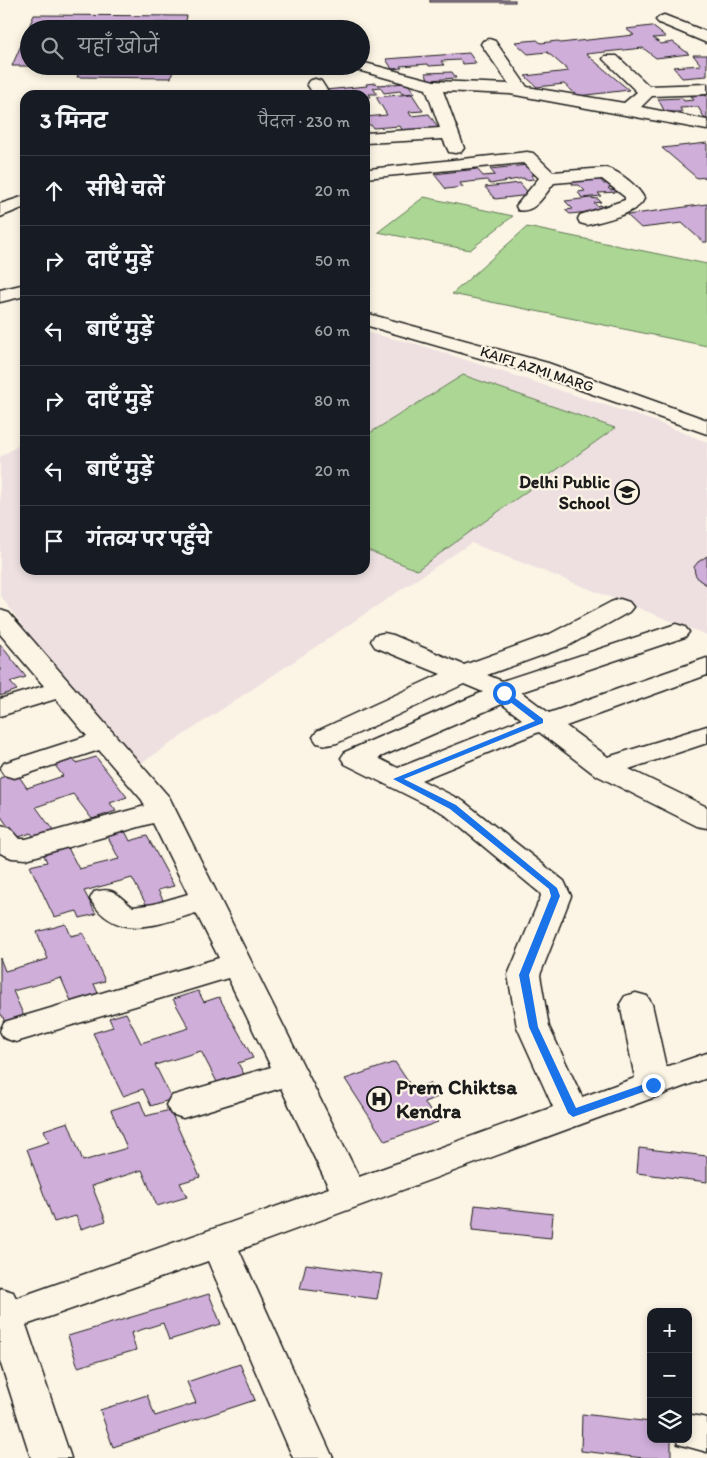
<!DOCTYPE html>
<html lang="hi">
<meta charset="utf-8">
<style>
:root{--surface:#171b24;--page:#242831;--text:#f1f3f6;--muted:#9ea1a6;--line:#363941}
body{margin:0;font-family:Itim,"Playpen Sans Deva",sans-serif;background:var(--page);color:var(--text)}
.controls{position:absolute;right:15px;bottom:15px;display:grid;overflow:hidden;border-radius:10px;box-shadow:0 2px 8px #0003}
.controls button{width:45px;height:45px;display:grid;place-items:center;padding:0;border:0;border-bottom:1px solid var(--line);background:var(--surface);color:var(--text);font:25px sans-serif}
.stop{position:absolute;width:15px;height:15px;margin:-11px;border:4px solid #1a73e8;border-radius:50%;background:#fff}
.stop.end{background:#1a73e8;border-color:#fff;box-shadow:0 1px 5px #0008}
.list{margin:0;padding:0;list-style:none}
h2{display:flex;justify-content:space-between;align-items:center;height:65px;margin:0;padding:0 20px;font-size:21px}
h2 small{font-size:16px;font-weight:400;color:var(--muted)}
.list li{display:grid;grid-template-columns:32px 1fr auto;gap:15px;align-items:center;box-sizing:border-box;height:70px;padding:0 20px;border-top:1px solid var(--line)}
.list b{display:block;font-size:19px;white-space:nowrap}
.list em{font-size:16px;font-style:normal;color:var(--muted)}
.icon{flex:none;width:28px;height:28px;fill:none;stroke:currentColor;stroke-width:2;stroke-linecap:round;stroke-linejoin:round}
.map{position:relative;flex:none;width:707px;height:1458px;overflow:hidden}
.search{position:absolute;background:var(--surface);box-shadow:0 2px 8px #0003;left:20px;top:20px;width:350px;height:55px;display:flex;align-items:center;gap:12px;box-sizing:border-box;padding:0 18px;border-radius:28px;color:var(--muted);font-size:19px}
.panel{position:absolute;background:var(--surface);box-shadow:0 2px 8px #0003;left:20px;top:90px;width:350px;height:485px;border-radius:15px}
.map>svg:first-child{display:block}
</style>
<div class="map">
<svg width="707" height="1458" viewBox="0 0 707 1458">
<rect width="100%" height="100%" fill="#fcf5e5"/>
<filter id="ink" filterUnits="userSpaceOnUse"><feTurbulence type="fractalNoise" baseFrequency=".02" numOctaves="2"/><feDisplacementMap in="SourceGraphic" scale="10" xChannelSelector="R" yChannelSelector="G"/><feConvolveMatrix kernelMatrix="1 2 1 2 8 2 1 2 1" color-interpolation-filters="sRGB"/></filter>
<g filter="url(#ink)">
<polygon fill="#eee0e1" points="365,332 417,344 654,421 707,442 707,635 471,543 131,770 0,595 0,457 25,441 25,570 365,570"/>
<g fill="#abd694" stroke="#647958">
<polygon points="424,197 513,216 470,250 378,232"/>
<polygon points="527,227 707,264 707,346 452,294"/>
<polygon points="463,375 615,428 417,570 365,549 365,436"/>
</g>
<g fill="#cfaed9" stroke="#1c1c1c" fill-rule="evenodd">
<rect x="430" y="0" width="85" height="2"/>
<path d="M34 15 187 16 184 29H29V66H12ZM116 23H176L175 29 114 28Z"/>
<polygon points="652,26 666,37 653,38 661,44 673,42 689,54 656,58 643,48 586,54 629,90 578,96 564,84 537,87 525,76 569,71 547,52 528,54 515,42 537,40 541,43 557,41 560,43 634,35 626,29"/>
<polygon points="469,53 476,63 463,64 460,60 441,61 444,65 429,66 428,64 400,66 402,68 392,69 386,59"/>
<polygon points="693,55 707,55 707,76 682,78 673,67 701,65"/>
<polygon points="44,66 174,66 171,78 77,77 81,67"/>
<polygon points="452,72 456,78 429,80 425,73"/>
<polygon points="376,83 378,85 407,83 415,93 402,94 400,91 384,93 380,87 373,88 377,94 369,94 371,97 365,97 365,95 328,95 325,90 367,86 366,84"/>
<polygon points="412,94 423,111 409,112 411,116 429,114 441,132 404,133 400,126 373,128 371,125 365,125 365,117 387,115 376,97"/>
<polygon points="707,95 707,122 698,107 680,108 682,112 665,112 658,99 682,98 684,101 694,100 691,96"/>
<polygon points="707,143 707,177 697,178 662,148"/>
<polygon points="527,165 535,175 531,175 534,179 525,180 524,178 490,184 487,180 460,183 463,187 446,189 434,174 477,169 483,176 495,175 490,169"/>
<polygon points="599,178 604,184 612,183 615,187 608,188 610,190 617,189 619,192 598,193 601,196 582,198 578,192 585,191 579,185 573,185 570,180"/>
<polygon points="520,183 530,195 495,199 485,187"/>
<polygon points="590,198 598,199 601,202 594,203 597,206 601,205 606,210 570,214 565,210 573,209 565,201"/>
<polygon points="707,204 707,242 703,242 682,223 641,228 627,215"/>
<polygon points="707,556 707,585 699,580 695,574 694,567 698,562"/>
<polygon points="0,644 26,677 10,682 17,690 0,696"/>
<polygon points="69,755 76,763 96,757 127,797 110,803 116,811 92,819 73,794 36,807 54,832 35,839 31,833 16,838 0,815 0,778 16,772 27,788 63,776 51,760"/>
<polygon points="124,829 130,841 147,836 174,886 158,890 164,902 147,906 132,878 84,891 96,914 80,918 77,911 54,917 30,866 47,862 43,853 67,846 79,869 119,859 106,833"/>
<polygon points="66,924 71,936 83,933 105,981 94,984 101,1000 74,1008 61,978 13,991 26,1021 7,1027 2,1015 0,1015 0,958 5,971 48,959 37,932"/>
<polygon points="198,991 204,1002 219,997 253,1058 238,1063 245,1076 218,1084 201,1051 155,1065 172,1099 151,1106 143,1089 123,1096 93,1033 113,1027 109,1018 126,1013 141,1043 189,1028 173,999"/>
<polygon points="395,1062 413,1089 429,1083 438,1097 424,1102 438,1122 385,1141 345,1079"/>
<polygon points="140,1101 146,1116 170,1110 200,1177 180,1183 187,1197 157,1206 142,1170 92,1186 106,1221 81,1229 76,1216 54,1222 27,1149 49,1142 44,1130 68,1122 83,1161 127,1148 111,1110"/>
<polygon points="639,1148 707,1156 707,1182 637,1173"/>
<polygon points="475,1205 553,1214 551,1238 472,1230"/>
<polygon points="306,1264 382,1274 377,1299 300,1289"/>
<polygon points="209,1294 221,1324 169,1340 163,1323 131,1333 136,1350 78,1367 68,1336"/>
<polygon points="240,1364 255,1400 113,1447 100,1410 147,1395 155,1416 196,1403 187,1382"/>
<polygon points="582,1414 651,1422 651,1439 671,1439 671,1458 643,1458 581,1451"/>
</g>
<g fill="none" stroke-linecap="round" stroke-linejoin="round">
<defs>
<g id="minor">
<polygon points="664,15 707,32 707,43 659,23 656,20 659,17"/>
<polygon points="489,39 495,41 527,87 624,103 637,92 603,59 605,56 617,56 649,86 707,84 707,94 652,96 641,107 707,120 707,130 510,94 443,91 464,148 461,152 455,153 449,152 443,139 365,143 365,133 440,128 426,89 354,69 352,66 361,66 361,62 434,81 509,84 481,44 483,41"/>
<polygon points="315,79 321,81 330,95 314,95 307,84 309,81"/>
<path d="M527 152 533 153 553 172 606 168C619 171 638 186 644 198 641 213 602 221 587 225L580 223 578 219 580 215 625 200V197L602 179 554 183C545 194 535 214 518 210L516 206 539 178 523 163 365 178V170L369 169Z"/>
<polygon points="25,196 25,207 0,217 0,204"/>
<polygon points="25,284 25,296 0,302 0,290"/>
<polygon points="365,313 548,363 707,420 707,434 532,373 365,325"/>
<path d="M620 599 629 602 633 607 629 612 568 646 487 675 502 681 667 627 676 624 685 627 689 632 685 637 521 692 549 713 707 658V675L566 726 608 757 707 726V743L629 769 707 807V828L697 826 594 774 539 732 421 780 463 801 564 881 571 896 540 975 549 1027 582 1097 635 1078 620 1004 625 996 636 993 647 996 652 1004 666 1067 707 1053V1078L239 1250 333 1458H293L208 1261 26 1325 71 1458H31L0 1361V1288L13 1292 16 1298 31 1293 329 1188 281 1088 183 1118 171 1114 166 1105 171 1096 271 1067 228 978 16 1042 4 1038 0 1031 4 1022 219 958 196 913C157 925 116 942 90 899L94 892C117 886 117 897 133 907L154 904 188 894 153 823 26 859 12 858 0 853V826L10 828 20 839H26L145 806 142 800 99 750 24 775 14 778 4 775 0 769 4 763 87 736 56 699 0 716V699L44 686 0 634V610L9 613 169 797 359 1177 553 1107 517 1027 508 975 541 896 540 893 443 813 345 764 341 758 345 752 483 692 464 684 337 743 327 745 317 743 313 737 317 731 441 674 375 647 371 641 375 635 384 633 393 635 464 665 550 634 611 602ZM502 704 522 719 398 768 378 758Z"/>
<polygon points="692,1415 707,1418 707,1452 678,1444 676,1439 688,1439 688,1416"/>
</g>
</defs>
<use href="#minor" stroke="#1c1c1c" stroke-width="3"/>
<use href="#minor" fill="#fcf5e5" fill-rule="evenodd"/>
</g>
</g>
<polygon fill="#1a73e8" points="501,692 507,692 543,719 543,723 404,779 456,805 557,888 560,896 529,975 538,1027 576,1108 653,1081 658,1085 657,1087 573,1117 568,1113 529,1027 519,975 551,896 549,889 450,809 393,779 535,721 501,695"/>
<defs>
<symbol id="school-ring" viewBox="-11 -11 22 22"><circle r="9.5" fill="#fcf5e5" stroke="#1c1c1c" stroke-width="1.5"/><path d="M0-5L7-2L0 1L-7-2ZM-4 1L0 2.5L4 1V4Q0 6-4 4Z" fill="#1c1c1c"/></symbol>
<symbol id="hospital-ring" viewBox="-11 -11 22 22"><circle r="9.5" fill="#fcf5e5" stroke="#1c1c1c" stroke-width="1.5"/><path d="M-5-5h3v3.5h4V-5h3V5h-3V1.5h-4V5h-3Z" fill="#1c1c1c"/></symbol>
</defs>
<g fill-rule="evenodd">
<use href="#school-ring" x="613" y="478" width="28" height="28"/>
<use href="#hospital-ring" x="365" y="1085" width="28" height="28"/>
</g>
<g text-anchor="middle" stroke-width="4.5" stroke-linejoin="round" paint-order="stroke">
<g font-size="15" fill="#1c1c1c" stroke="#fcf5e5">
<text transform="translate(537 369) rotate(18)" y="5">KAIFI AZMI MARG</text>
</g>
<g font-size="18" font-weight="bold" fill="#1c1c1c" stroke="#fcf5e5" text-anchor="end">
<text x="610" y="488">Delhi Public<tspan x="610" dy="21">School</tspan></text>
</g>
<g font-size="21" font-weight="bold" fill="#1c1c1c" stroke="#fcf5e5" text-anchor="start">
<text x="396" y="1094">Prem Chiktsa<tspan x="396" dy="24">Kendra</tspan></text>
</g>
</g>
</svg>
<div class="controls">
<button>+</button>
<button>−</button>
<button><svg class="icon" aria-label="layers" viewBox="0 0 24 24"><path d="M12 4l9 5-9 5-9-5zM3 14l9 5 9-5"/></svg></button>
</div>
<div class="stop" style="left:504px;top:693px"></div>
<div class="stop end" style="left:653px;top:1085px"></div>
<div class="search"><svg class="icon" aria-label="search" viewBox="0 0 24 24"><circle cx="10" cy="10" r="6"/><path d="M15 15l6 6"/></svg>यहाँ खोजें</div>
<section class="panel">
<h2>3 मिनट<small>पैदल · 230 m</small></h2>
<ul class="list">
<li><svg class="icon" aria-label="ahead" viewBox="0 0 24 24"><path d="M12 20V5M6 11l6-6 6 6"/></svg><div><b>सीधे चलें</b></div><em>20 m</em></li>
<li><svg class="icon" aria-label="right" viewBox="0 0 24 24"><path d="M7 20v-9h11M14 6l5 5-5 5"/></svg><div><b>दाएँ मुड़ें</b></div><em>50 m</em></li>
<li><svg class="icon" aria-label="left" viewBox="0 0 24 24"><path d="M17 20v-9H6M10 6l-5 5 5 5"/></svg><div><b>बाएँ मुड़ें</b></div><em>60 m</em></li>
<li><svg class="icon" aria-label="right" viewBox="0 0 24 24"><path d="M7 20v-9h11M14 6l5 5-5 5"/></svg><div><b>दाएँ मुड़ें</b></div><em>80 m</em></li>
<li><svg class="icon" aria-label="left" viewBox="0 0 24 24"><path d="M17 20v-9H6M10 6l-5 5 5 5"/></svg><div><b>बाएँ मुड़ें</b></div><em>20 m</em></li>
<li><svg class="icon" aria-label="arrive" viewBox="0 0 24 24"><path d="M6 21V4h12l-3 4 3 4H6"/></svg><div><b>गंतव्य पर पहुँचे</b></div></li>
</ul>
</section>
</div>
